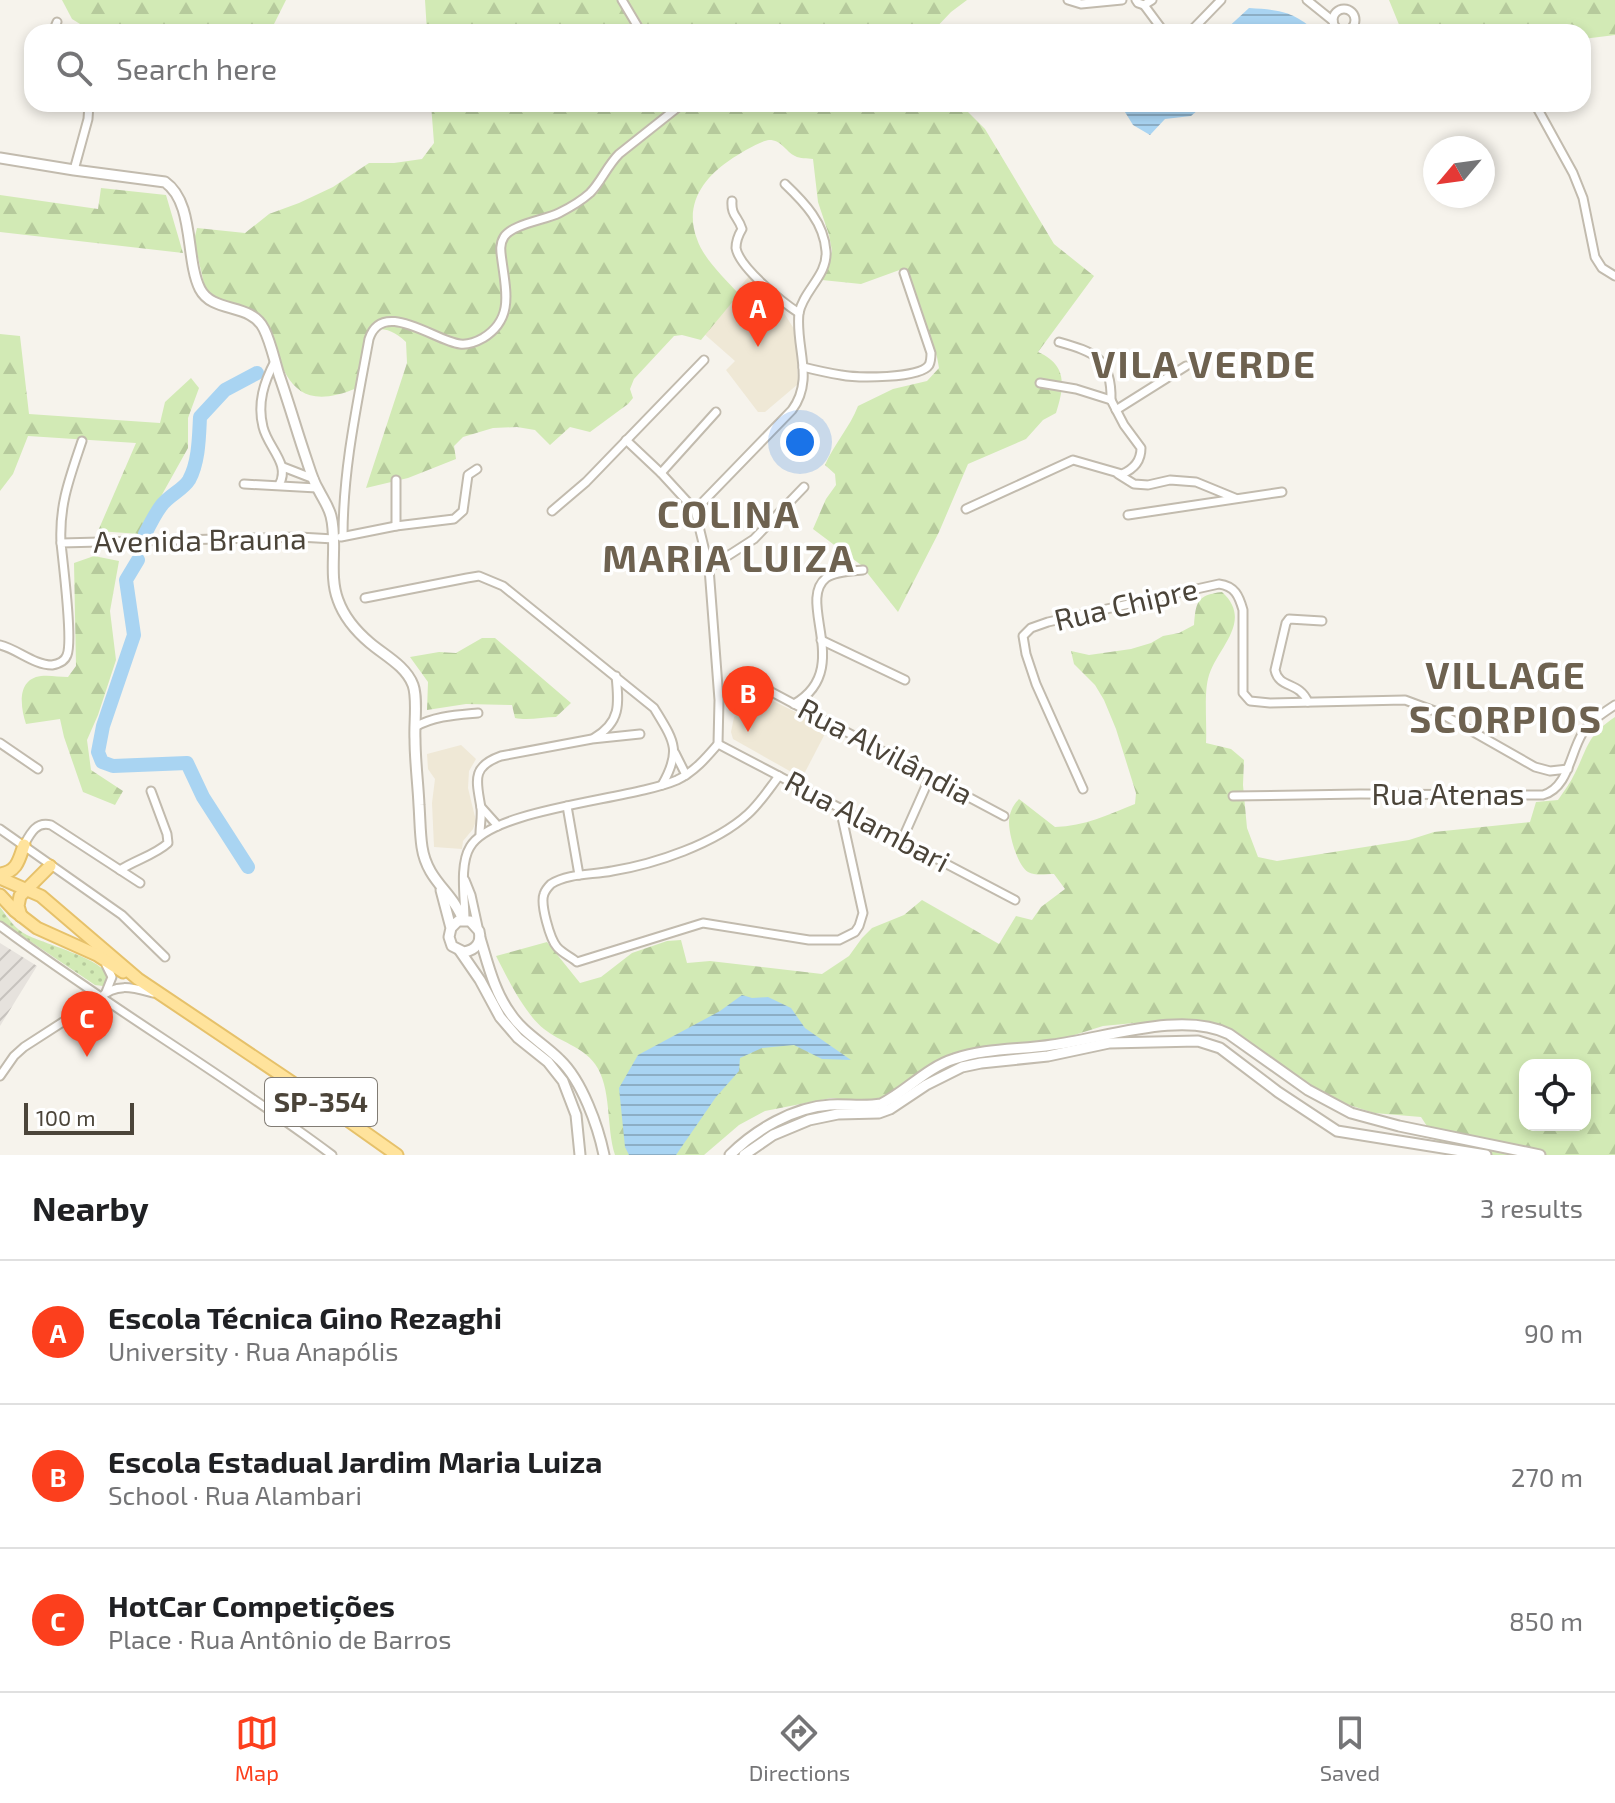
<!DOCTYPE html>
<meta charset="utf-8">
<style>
:root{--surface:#fff;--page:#f2f2f2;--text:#202124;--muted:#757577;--line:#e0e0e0;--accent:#fc3f1d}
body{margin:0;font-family:"Exo 2",sans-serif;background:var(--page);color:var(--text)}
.controls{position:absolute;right:24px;bottom:24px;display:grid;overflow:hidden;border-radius:16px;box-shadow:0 4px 12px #0003}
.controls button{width:72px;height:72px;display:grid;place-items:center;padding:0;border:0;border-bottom:2px solid var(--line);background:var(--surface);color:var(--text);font:40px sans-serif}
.compass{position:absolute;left:1423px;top:136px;width:72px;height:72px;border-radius:50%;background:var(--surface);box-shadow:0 4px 12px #0003;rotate:241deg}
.scale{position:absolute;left:24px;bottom:20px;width:110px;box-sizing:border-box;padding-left:8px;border:4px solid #4b4439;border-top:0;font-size:22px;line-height:28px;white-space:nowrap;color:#4b4439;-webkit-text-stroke:6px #fff;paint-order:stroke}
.you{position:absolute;left:800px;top:442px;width:28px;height:28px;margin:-20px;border:6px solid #fff;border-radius:50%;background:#1a73e8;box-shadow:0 0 0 12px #1a73e833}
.badge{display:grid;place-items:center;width:52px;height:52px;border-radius:50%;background:var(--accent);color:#fff;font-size:26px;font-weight:700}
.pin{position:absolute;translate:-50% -66px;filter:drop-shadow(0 2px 4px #0008)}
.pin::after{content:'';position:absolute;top:42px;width:28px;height:24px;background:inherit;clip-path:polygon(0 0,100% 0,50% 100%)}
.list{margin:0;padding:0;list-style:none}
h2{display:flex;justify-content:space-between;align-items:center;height:104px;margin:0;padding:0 32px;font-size:34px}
h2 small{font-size:26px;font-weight:400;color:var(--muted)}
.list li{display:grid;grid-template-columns:52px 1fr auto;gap:24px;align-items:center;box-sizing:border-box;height:144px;padding:0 32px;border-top:2px solid var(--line)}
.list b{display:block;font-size:30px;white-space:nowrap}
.list p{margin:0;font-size:26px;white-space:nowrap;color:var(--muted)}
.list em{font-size:26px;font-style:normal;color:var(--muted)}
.icon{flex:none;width:44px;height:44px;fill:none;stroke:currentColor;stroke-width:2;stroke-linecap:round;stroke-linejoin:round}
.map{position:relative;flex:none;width:1615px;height:1155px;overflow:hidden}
.search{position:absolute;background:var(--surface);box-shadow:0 4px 12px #0003;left:24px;right:24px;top:24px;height:88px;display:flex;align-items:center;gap:20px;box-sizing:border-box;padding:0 28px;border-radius:24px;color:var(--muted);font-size:30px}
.sheet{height:536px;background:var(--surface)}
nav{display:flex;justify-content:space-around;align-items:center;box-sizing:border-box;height:112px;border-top:2px solid var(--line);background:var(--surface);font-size:22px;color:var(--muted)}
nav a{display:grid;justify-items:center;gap:4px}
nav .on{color:var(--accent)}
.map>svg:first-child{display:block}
</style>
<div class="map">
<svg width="1615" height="1155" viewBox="0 0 1615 1155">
<defs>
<pattern id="industrial-furrows" width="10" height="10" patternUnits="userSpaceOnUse" patternTransform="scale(2)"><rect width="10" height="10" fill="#e6e2dd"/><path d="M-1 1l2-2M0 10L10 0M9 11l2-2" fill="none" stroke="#c7c3be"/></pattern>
<pattern id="green-dots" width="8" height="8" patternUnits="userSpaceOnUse" patternTransform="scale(2)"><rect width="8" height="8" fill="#d2eab5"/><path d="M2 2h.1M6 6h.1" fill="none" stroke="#b6ca9c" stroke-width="1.8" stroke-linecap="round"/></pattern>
<pattern id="forest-firs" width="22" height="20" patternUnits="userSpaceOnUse" patternTransform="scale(2)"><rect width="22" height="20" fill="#d2eab5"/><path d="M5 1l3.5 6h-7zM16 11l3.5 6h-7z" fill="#b6ca9c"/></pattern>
<pattern id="water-rules" width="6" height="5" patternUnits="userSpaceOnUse" patternTransform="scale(2)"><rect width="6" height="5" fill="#a9d4f2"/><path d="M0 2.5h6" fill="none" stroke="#8caec5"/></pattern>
</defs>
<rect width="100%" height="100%" fill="#f6f3ec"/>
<polygon fill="url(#industrial-furrows)" points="0,943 37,966 0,1026"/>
<g fill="#efe8d6">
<polygon points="749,276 782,310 796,332 798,384 765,412 758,412 726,370 735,361 702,332"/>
<polygon points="759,694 828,728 802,778 733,739 731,732 734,717"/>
<polygon points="461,745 476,759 469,771 468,788 476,821 473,829 463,841 462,849 434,847 432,803 435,779 428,769 427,754"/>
</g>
<path fill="url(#green-dots)" d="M0 907C8 918 15 929 27 935 42 943 102 959 106 974 107 979 105 982 103 986L95 985 0 921Z"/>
<g fill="url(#forest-firs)" fill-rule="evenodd">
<polygon points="62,0 286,0 270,32 93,32 72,19"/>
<polygon points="425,0 967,0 951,12 932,32 427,32"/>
<polygon points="1389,0 1615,0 1615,35 1583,39 1583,32 1402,32"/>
<path d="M431 104H960L985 129 1054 244 1094 276 1038 352C1067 365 1065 385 1056 413L1043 420 1026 439 968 464 939 532 898 612 861 565 813 529 826 499 836 485 835 474 825 465C834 444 850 427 858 406L893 389 927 381 939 368 937 357 905 268 861 284 822 280 832 251 829 235 818 202 813 159C807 158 800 159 795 156 785 151 782 140 769 140 760 141 739 154 730 160 703 178 684 205 697 239 703 258 725 279 739 294L701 340 682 335 674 336 634 379 630 389 633 398 628 404 590 432 570 427 550 445 535 430 517 427 493 428 463 437 454 446 456 459 408 478 366 488 407 363 406 342C394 331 386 328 370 329L357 388C292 415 285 375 265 324L213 298 205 288 194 240 197 228 245 233 269 214 299 203 333 187 369 163H394L422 159 434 143Z"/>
<polygon points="101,188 166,195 183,253 0,232 0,195 98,209"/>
<polygon points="0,334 20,336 29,414 160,423 165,402 191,378 199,388 188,418 188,448 140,534 98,531 136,443 28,436 13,474 0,491"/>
<path d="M94 556 119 561 110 611 116 660 98 715 87 740 91 770 123 791 115 805 83 792 64 737 60 719 26 724C20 706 17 679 41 676 50 675 59 677 68 677L76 666 74 563Z"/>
<path d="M1222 592C1255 622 1215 649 1208 679 1204 695 1207 725 1206 743L1231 749 1244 760 1243 785 1247 828 1258 857 1277 861 1409 840 1434 832 1530 822 1536 802 1558 800C1564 791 1571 782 1575 773 1589 745 1587 736 1615 717V1155H1446L1421 1117 1374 1113 1343 1103 1317 1090 1259 1049 1218 1025 1134 1023 1103 1026 1049 1043 1002 1047 949 1056 880 1100 860 1101 831 1098 765 1111 739 1125 704 1155H615C606 1128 612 1087 595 1064 582 1046 560 1042 544 1029 524 1013 508 979 496 956L547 942 580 983 601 977 632 953 667 941 681 940 687 963 710 961 822 974 849 956 862 938 872 928 904 915 922 900 999 944 1016 916 1032 920 1041 907 1065 889 1054 874C1046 874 1035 876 1028 872 1017 865 1009 834 1009 823 1009 813 1013 805 1019 799L1055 827C1085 826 1108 815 1135 804L1136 793 1116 729 1104 700 1095 685 1074 664 1071 651 1089 655 1131 649 1151 643 1163 636 1179 633 1194 625C1196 603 1196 595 1222 592ZM1525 1065H1585V1125H1525Z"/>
<path d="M482 638H495L571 703 556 717C543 717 528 721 515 718L512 705 466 704 427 710 428 682 410 657 439 652 456 653Z"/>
</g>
<g fill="url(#water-rules)">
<path d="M1249 8C1281 10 1292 11 1317 32H1223Z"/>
<polygon points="1120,104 1205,104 1191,116 1165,119 1150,135 1133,125"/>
<polygon points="742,995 752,998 768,997 791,1008 805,1028 851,1060 822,1059 794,1045 762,1048 740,1058 739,1071 716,1097 676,1155 629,1155 625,1147 619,1088 638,1055 720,1011"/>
</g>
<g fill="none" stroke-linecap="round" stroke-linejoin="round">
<g stroke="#a9d4f2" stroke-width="14">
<path d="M145 534C150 524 155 514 161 506 169 495 183 490 189 480 199 462 199 436 200 417L225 390 257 373"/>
<polyline points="138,560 126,580 134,635 103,726 98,752 102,762 113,766 187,763 203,797 248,867"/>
</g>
<defs>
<g id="minor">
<polyline points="622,0 641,32"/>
<polyline points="1068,0 1081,4 1122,0"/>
<polyline points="1136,0 1138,3 1144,5 1152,0"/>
<polyline points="1307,0 1333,21"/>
<polyline points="1144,5 1164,32"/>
<circle cx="1344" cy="20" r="11"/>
<polyline points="53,32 57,22"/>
<polyline points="1190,32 1221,0"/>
<polyline points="1535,104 1573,173 1583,198 1595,257 1602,268 1615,276"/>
<polyline points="74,170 88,119 89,104"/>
<path d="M732 201C731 216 738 216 742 229 739 234 736 241 736 248 739 267 783 303 799 313"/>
<path d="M1059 342C1094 352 1112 358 1111 400"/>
<path d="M275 361C264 382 257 403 263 427 268 448 291 464 279 485"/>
<path d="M803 367C815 370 828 373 841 375 856 378 920 379 929 365 931 361 931 357 931 353L904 273"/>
<polyline points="1116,410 1186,366"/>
<polyline points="283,467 314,479"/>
<polyline points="661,473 716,412"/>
<polyline points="1118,474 1134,484 1148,485 1170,480 1196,482 1235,498"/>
<polyline points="396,480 396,526"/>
<polyline points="244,484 317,488"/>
<path d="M966 509 1073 460 1122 474C1134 469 1141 461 1141 448L1124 425 1111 400 1076 389 1040 383"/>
<path d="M695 510 792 410C815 379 795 347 799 313 803 291 828 275 826 251 824 223 805 203 785 184"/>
<polyline points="552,511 586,482 704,360"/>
<polyline points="1128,515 1282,492"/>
<path d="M343 536C343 469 357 405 369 339 382 298 435 341 460 344 469 345 476 342 483 338 514 319 506 291 502 261 501 253 499 245 504 237 512 224 545 220 559 213 569 208 581 201 590 193 601 182 607 166 619 154L682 104"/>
<polyline points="341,537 396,526 454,519 463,511 468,475 477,469"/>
<path d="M61 543C59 504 70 477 82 441"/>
<polyline points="709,568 754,539 804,487"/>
<path d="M365 598 467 578 479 576 503 586 654 708C674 741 682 750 662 785"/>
<polyline points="821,640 905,680"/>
<path d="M0 645C17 649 34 665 52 665 58 664 65 661 67 655 73 641 63 563 61 543L299 537 334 539"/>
<polyline points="766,689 1004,816"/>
<path d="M1308 702C1299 681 1279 689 1275 670L1286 623 1289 619 1322 621"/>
<path d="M794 704C854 670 796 602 826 578 835 571 852 571 863 570"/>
<path d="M415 727C434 716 456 715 478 713"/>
<path d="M594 738C621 722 619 704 616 676"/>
<polyline points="0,743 38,769"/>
<polyline points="718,744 1015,900"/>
<polyline points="675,753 686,775"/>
<path d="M779 776C769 789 760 803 748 814 715 844 655 864 612 871 593 875 568 873 551 884 549 886 545 891 544 894 540 904 550 939 557 947 562 953 571 957 577 962L703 923 809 940H839L855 932 859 926 863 913 840 808"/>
<path d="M1083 789 1036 684 1026 654 1023 636 1031 628 1048 622 1219 584C1235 586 1239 596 1243 610V693L1250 701 1270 703 1405 700 1440 713 1535 767 1550 771 1568 769"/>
<path d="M1233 796 1360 794 1543 795C1568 788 1570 754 1582 734 1590 721 1603 713 1615 705"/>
<polyline points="567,806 579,875"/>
<polyline points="481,807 498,826"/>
<polyline points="0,829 122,915 165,957"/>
<path d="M480 834C480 826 482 817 481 808 477 782 470 767 501 756L592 739 640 734"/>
<polyline points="902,840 930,777"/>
<path d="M24 845C30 834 36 821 51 825L140 883"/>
<path d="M120 870C135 860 155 855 168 843L167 834 151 791"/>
<polyline points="465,880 471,895 478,927"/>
<path d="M465 920C465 899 459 865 470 847 492 808 631 800 677 780 694 772 706 758 718 744L719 700 709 568 695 510 661 473 626 440"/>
<path d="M0 926C108 1007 224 1074 332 1155"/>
<polyline points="106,965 112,977 106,992"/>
<path d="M0 1076 14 1056 24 1047 100 998C116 982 134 988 153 993"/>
</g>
<g id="tertiary">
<path d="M0 158 74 170 165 182C195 203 185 259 200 289 213 314 251 302 264 329 271 343 274 359 279 375 289 403 297 432 307 461 310 470 313 481 318 489 323 499 328 505 331 516 338 543 328 574 338 600 344 617 357 632 370 643 384 655 406 666 413 685 418 699 414 723 415 739 415 761 418 783 419 805 420 819 420 834 422 847 427 881 453 892 463 920"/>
<path d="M441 890 451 928 449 937 452 946 464 952C476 950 482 942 479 931L470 921H458L451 928"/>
<path d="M480 938C488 964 494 991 510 1013 523 1033 543 1043 560 1060 582 1081 598 1126 604 1155"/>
<polyline points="460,951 480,980 500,1017 518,1038 548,1062 563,1081 576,1115 580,1155"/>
<path d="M730 1155C755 1130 794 1107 830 1105 847 1104 864 1107 881 1104 907 1091 926 1068 954 1059 985 1048 1021 1050 1052 1045 1102 1039 1182 1010 1229 1034L1308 1090 1351 1113 1399 1126 1540 1155"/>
<polyline points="744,1155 773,1135 809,1120 838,1114 879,1113 890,1109 926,1085 962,1067 981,1063 1048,1056 1109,1043 1198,1041 1220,1048 1278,1092 1337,1131 1486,1155"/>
</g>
<g id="primary">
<path d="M0 874C17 872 19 860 24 845"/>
<polyline points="0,878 41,896 138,979 339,1114 397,1155"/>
<polyline points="0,895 15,911 37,928 97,955 123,972"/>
<polyline points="21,916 18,906 20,896 50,866"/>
</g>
</defs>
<use href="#minor" stroke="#c2bbae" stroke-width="11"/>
<use href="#tertiary" stroke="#c2bbae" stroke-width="13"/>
<use href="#primary" stroke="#e6c16a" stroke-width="15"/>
<use href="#minor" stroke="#fff" stroke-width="7"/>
<use href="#tertiary" stroke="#fff" stroke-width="9"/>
<use href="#primary" stroke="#ffe39c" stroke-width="11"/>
</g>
<g text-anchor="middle" stroke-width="7" stroke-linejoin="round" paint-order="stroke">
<rect fill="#fff" stroke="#817c74" stroke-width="2" x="265" y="1078" width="112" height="48" rx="6"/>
<g font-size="28" font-weight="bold" fill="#4b4439">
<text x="321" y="1112">SP-354</text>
</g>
<g font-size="30" fill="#4b4439" stroke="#fff">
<text transform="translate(200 541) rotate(-1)" y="10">Avenida Brauna</text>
<text transform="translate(1126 605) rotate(-13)" y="10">Rua Chipre</text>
<text transform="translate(885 752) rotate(28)" y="10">Rua Alvilândia</text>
<text x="1448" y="805">Rua Atenas</text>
<text transform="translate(867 822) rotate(28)" y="10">Rua Alambari</text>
</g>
<g font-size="38" font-weight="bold" letter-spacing="2" fill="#6e6250" stroke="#fff">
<text x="1204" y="378">VILA VERDE</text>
<text x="729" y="528">COLINA<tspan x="729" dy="44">MARIA LUIZA</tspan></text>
<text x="1506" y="689">VILLAGE<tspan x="1506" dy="44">SCORPIOS</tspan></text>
</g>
</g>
</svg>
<div class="controls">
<button><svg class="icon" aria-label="locate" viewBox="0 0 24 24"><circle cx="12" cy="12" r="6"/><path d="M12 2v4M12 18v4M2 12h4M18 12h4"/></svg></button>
</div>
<svg class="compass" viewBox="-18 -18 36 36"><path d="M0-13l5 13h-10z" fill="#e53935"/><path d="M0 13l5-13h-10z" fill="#757577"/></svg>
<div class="scale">100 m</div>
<div class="you"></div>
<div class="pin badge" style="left:758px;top:347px">A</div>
<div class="pin badge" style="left:748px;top:732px">B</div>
<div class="pin badge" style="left:87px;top:1057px">C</div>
<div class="search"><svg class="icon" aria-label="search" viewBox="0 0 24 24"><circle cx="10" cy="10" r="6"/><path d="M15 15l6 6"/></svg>Search here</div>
</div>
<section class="sheet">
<h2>Nearby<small>3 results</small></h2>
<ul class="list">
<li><span class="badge">A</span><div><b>Escola Técnica Gino Rezaghi</b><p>University · Rua Anapólis</p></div><em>90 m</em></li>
<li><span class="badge">B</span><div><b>Escola Estadual Jardim Maria Luiza</b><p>School · Rua Alambari</p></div><em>270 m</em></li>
<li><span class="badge">C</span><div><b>HotCar Competições</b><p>Place · Rua Antônio de Barros</p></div><em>850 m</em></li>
</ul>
</section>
<nav>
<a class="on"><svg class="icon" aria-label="map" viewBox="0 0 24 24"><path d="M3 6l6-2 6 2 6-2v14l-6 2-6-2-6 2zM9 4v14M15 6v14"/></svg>Map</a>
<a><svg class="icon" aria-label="directions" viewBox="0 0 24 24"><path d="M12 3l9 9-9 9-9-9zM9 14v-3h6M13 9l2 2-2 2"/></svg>Directions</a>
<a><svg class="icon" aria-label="saved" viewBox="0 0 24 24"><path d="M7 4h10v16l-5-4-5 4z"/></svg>Saved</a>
</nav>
